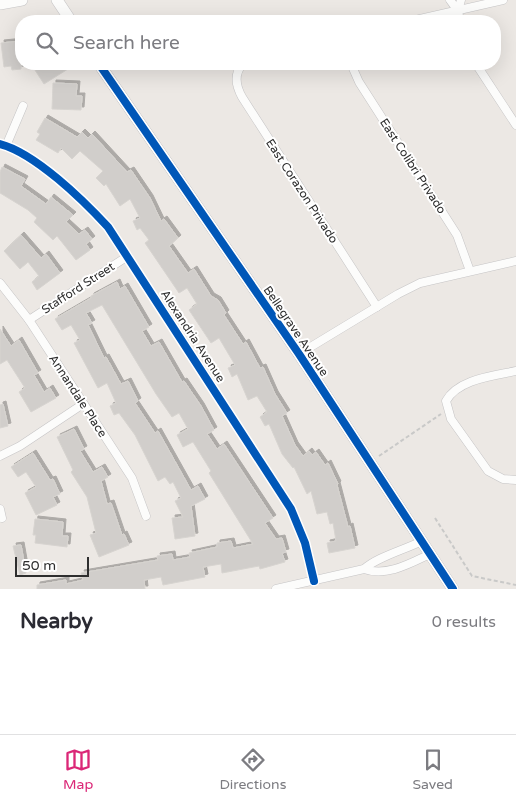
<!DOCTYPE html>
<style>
:root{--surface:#fff;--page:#f7f7f7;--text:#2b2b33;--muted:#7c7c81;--line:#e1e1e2;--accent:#db2777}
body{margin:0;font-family:"Varela Round",sans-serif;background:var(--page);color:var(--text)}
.scale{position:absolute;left:15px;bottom:12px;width:74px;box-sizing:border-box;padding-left:5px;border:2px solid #2e2e2e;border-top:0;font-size:14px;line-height:18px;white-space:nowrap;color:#2e2e2e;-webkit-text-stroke:4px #fff;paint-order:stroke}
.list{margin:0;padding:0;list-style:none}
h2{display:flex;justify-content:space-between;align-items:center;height:65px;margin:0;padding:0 20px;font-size:21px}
h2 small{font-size:16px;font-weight:400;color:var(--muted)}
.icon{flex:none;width:28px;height:28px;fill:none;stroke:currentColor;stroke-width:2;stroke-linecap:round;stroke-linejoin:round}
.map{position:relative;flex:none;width:516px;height:589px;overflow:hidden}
.search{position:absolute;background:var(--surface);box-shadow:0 5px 20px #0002;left:15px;right:15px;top:15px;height:55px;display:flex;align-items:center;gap:12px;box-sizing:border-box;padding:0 18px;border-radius:20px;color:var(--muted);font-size:19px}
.sheet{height:145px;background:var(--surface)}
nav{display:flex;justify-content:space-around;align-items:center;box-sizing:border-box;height:70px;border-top:1px solid var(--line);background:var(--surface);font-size:14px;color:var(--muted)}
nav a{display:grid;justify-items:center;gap:2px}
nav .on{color:var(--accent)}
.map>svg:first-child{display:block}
</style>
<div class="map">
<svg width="516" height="589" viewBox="0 0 516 589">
<defs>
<filter id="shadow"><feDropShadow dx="3" dy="-3" stdDeviation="0" flood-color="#0004"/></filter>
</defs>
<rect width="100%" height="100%" fill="#ece8e4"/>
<g fill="#d1cecb" stroke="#d7d4d0" filter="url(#shadow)">
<polygon points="21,41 21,69 12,70 11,66 4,67 1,43"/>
<polygon points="31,64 65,64 68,69 44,84"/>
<polygon points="53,83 77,84 76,96 82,96 81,110 52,109"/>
<polygon points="45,118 77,137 82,132 88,138 92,134 127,172 131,170 150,198 161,221 164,219 178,238 169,246 188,273 194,269 211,296 218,300 226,313 224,315 243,344 246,342 260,368 263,367 275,394 287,413 282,416 295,445 303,456 309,451 312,455 316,452 325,465 328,463 338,484 337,485 348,527 350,526 355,548 329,553 327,543 336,541 333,523 330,524 327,512 317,514 311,491 307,494 294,467 293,468 282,454 269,424 265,426 260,417 267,412 257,396 248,400 237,374 232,377 228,368 235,365 219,338 211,343 189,310 197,304 187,288 179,293 145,243 149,240 140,228 137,230 133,221 140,218 130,199 120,206 106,184 104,186 96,178 103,171 80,151 72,159 61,148 58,153 36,140 40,134 37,132"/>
<polygon points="2,167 25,179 21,186 46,204 51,197 73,215 66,222 79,234 85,230 92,239 86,244 90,250 76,260 57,236 53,240 34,222 37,218 28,210 0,193 0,172"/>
<polygon points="21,235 41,258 46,254 60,273 37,290 32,282 39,276 28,262 20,269 4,251"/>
<polygon points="117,282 120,289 125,286 149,327 142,331 151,346 159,342 182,382 184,381 201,406 214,430 207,434 217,449 224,444 273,518 265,523 276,539 282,538 286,552 282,553 285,562 260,569 259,566 222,573 221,564 203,567 205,577 163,585 161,577 144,580 145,589 37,589 37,585 66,580 66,584 83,580 81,573 158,560 157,556 172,554 173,560 190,557 189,553 217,547 217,543 231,541 233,548 253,544 209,473 211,471 193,442 183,447 177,435 188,429 179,413 172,417 156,394 102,305 86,313 92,323 88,325 104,358 106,357 121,384 128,381 138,401 135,403 155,433 158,431 191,490 198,486 205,499 191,506 195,536 175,539 172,518 183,517 175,501 181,498 173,482 170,484 165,477 158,481 135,435 119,413 114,415 110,406 116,403 107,383 98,388 74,343 80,340 71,325 62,330 55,319 91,298 91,296"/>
<polygon points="0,329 11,346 19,340 38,373 34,375 44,392 50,388 56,398 31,412 19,392 25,388 7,360 0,364"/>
<polygon points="3,404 8,426 0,428 0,405"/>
<polygon points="74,429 84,449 80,451 93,472 102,467 108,477 101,481 107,504 111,503 122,535 124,534 129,545 99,557 90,535 96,533 87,497 71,472 73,470 57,437"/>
<polygon points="33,453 50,480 53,479 60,494 53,497 57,505 36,515 25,493 36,487 26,472 18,477 11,467"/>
<polygon points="35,519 63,522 62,536 68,536 67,547 35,543 36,535 33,535"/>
<polygon points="21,545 26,573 20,575 13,546"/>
</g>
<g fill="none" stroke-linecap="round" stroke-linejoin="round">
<defs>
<g id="street">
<polyline points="450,0 458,11 461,0"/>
<polyline points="458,11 460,21"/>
<polyline points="411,21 503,0"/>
<path d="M243 64C233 74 236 86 242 97L377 307"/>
<polyline points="351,64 359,82 457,235 470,271"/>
<polyline points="476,64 516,125"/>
<path d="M0 144C35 153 83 200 108 227L291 509 305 543 314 581"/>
<polyline points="6,146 23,106"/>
<polyline points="0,283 29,320 132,478 146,516"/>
<polyline points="29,320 128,256"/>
<polyline points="299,354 398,294 420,283 516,261"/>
<path d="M516 371C493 376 458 379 446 401L451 419 488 471 503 479 516 480"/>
<polyline points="0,456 20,446 83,404"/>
<polyline points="0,509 2,518"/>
<path d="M364 569C386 577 409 564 430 554"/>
<path d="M276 589 364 569C377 557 404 550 422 541"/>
</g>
<g id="secondary">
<polyline points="57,0 71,21"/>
<polyline points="0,4 22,0"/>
<polyline points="99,64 299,354 453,589"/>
</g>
</defs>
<use href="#street" stroke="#c5c4c5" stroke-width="9"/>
<use href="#secondary" stroke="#c5c4c5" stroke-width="12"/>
<g stroke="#c9c9c8" stroke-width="2" stroke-dasharray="4 2.5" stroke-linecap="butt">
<polyline points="379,456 441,414"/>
<polyline points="435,518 472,576 516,585"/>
</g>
<use href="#street" stroke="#fcfcfb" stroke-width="8"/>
<use href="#secondary" stroke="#fcfcfb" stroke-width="11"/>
<defs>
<g id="cycleway">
<polyline points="99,64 299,354 453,589"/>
<path d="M0 144C35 153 83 200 108 227L291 509 305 543 314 581"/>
</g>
</defs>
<use href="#cycleway" stroke="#fff" stroke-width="11"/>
<use href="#cycleway" stroke="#0057b8" stroke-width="8"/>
</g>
<g text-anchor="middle" stroke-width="4" stroke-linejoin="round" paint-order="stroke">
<g font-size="12" fill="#2e2e2e" stroke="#fff">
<text transform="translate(413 166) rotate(57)" y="4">East Colibri Privado</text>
<text transform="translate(302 191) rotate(57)" y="4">East Corazon Privado</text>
<text transform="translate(78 288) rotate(-33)" y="4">Stafford Street</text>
<text transform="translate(296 331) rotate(56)" y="4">Bellegrave Avenue</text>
<text transform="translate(193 336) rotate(57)" y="4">Alexandria Avenue</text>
<text transform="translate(78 396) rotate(57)" y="4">Annandale Place</text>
</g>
</g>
</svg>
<div class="scale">50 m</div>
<div class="search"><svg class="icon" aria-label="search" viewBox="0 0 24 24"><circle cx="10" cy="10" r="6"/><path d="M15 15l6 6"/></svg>Search here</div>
</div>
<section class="sheet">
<h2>Nearby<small>0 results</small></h2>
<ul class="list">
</ul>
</section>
<nav>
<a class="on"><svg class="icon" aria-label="map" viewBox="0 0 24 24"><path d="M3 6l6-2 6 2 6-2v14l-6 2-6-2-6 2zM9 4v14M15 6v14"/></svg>Map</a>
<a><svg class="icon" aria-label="directions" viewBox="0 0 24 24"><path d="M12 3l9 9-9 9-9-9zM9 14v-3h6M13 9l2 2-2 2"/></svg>Directions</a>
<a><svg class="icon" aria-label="saved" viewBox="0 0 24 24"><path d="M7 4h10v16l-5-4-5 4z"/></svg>Saved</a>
</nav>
